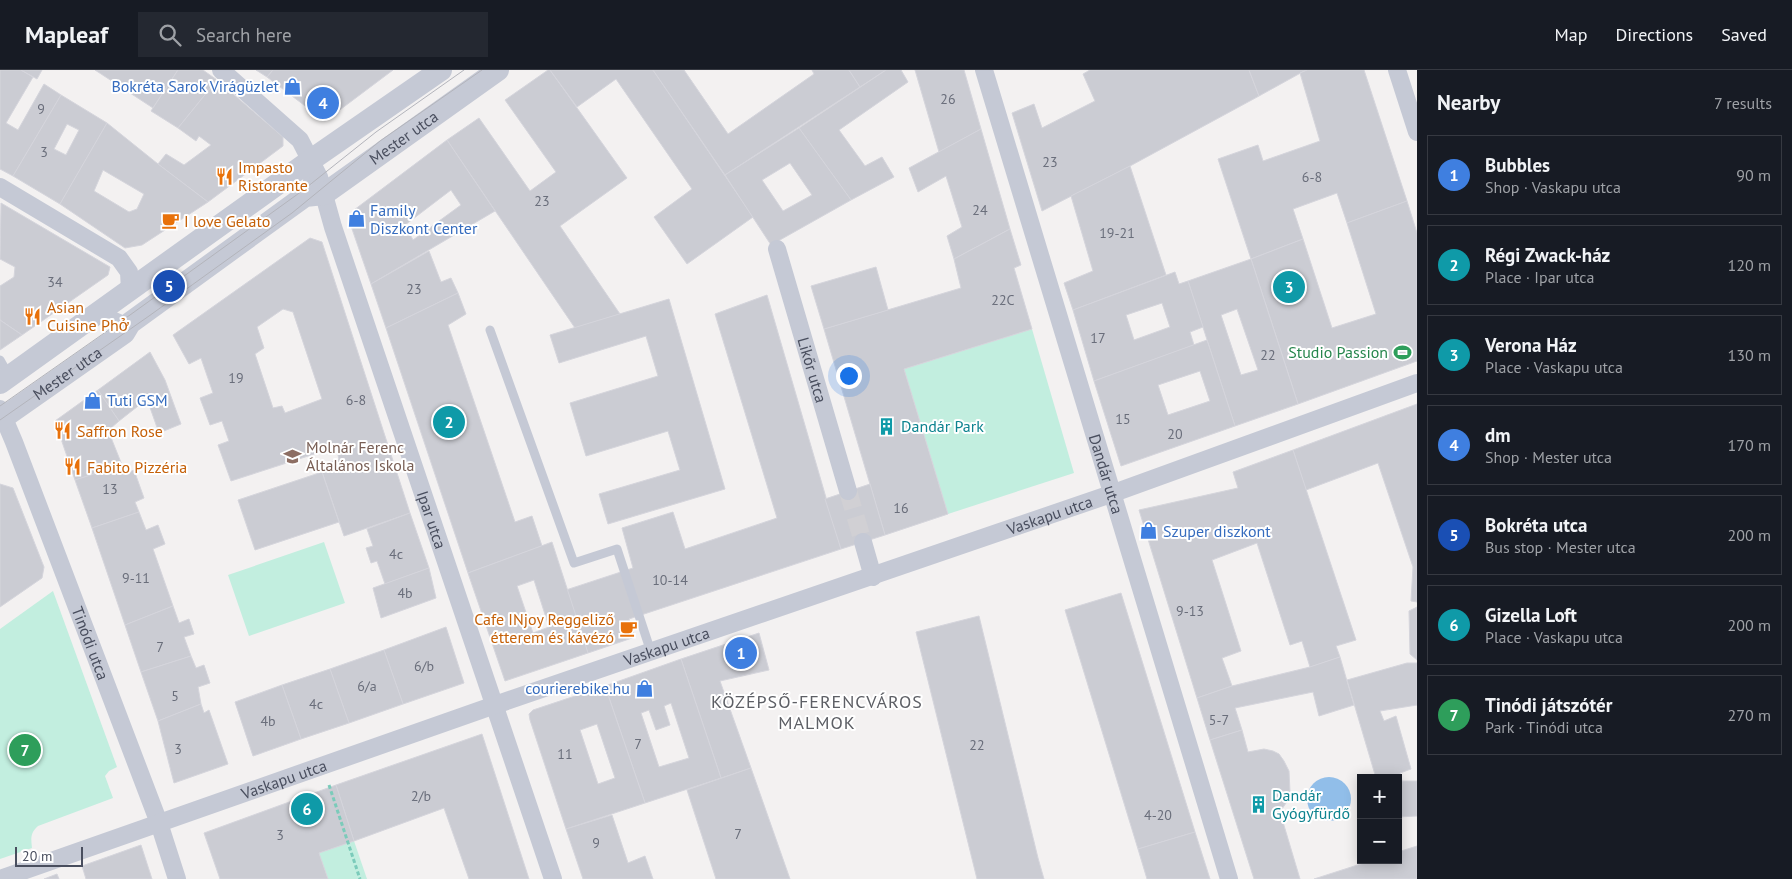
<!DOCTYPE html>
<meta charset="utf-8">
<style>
:root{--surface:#171b24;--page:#242831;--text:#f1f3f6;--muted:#9ea1a6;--line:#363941;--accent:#2563eb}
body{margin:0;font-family:"PT Sans",sans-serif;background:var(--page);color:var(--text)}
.controls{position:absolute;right:15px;bottom:15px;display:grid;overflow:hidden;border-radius:0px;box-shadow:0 2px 12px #0003}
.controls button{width:45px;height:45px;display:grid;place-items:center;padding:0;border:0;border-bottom:1px solid var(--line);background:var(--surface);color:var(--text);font:25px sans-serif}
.scale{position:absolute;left:15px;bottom:12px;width:68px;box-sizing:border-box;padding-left:5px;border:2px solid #494e5e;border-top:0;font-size:14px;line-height:18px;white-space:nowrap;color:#494e5e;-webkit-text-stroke:4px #fff;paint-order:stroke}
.you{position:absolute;left:848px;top:305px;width:18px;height:18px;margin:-12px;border:4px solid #fff;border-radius:50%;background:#1a73e8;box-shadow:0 0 0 8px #1a73e833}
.badge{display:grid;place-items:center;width:32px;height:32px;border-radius:50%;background:var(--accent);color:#fff;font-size:16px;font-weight:700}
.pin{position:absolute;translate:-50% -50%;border:2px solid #fff;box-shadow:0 1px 5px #0006}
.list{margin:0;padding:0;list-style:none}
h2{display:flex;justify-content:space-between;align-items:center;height:65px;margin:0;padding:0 20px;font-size:21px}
h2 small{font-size:16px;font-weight:400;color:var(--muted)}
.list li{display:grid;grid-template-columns:32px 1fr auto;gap:15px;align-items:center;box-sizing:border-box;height:80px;margin:0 10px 10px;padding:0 10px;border:1px solid var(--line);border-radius:0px}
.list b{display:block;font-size:19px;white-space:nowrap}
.list p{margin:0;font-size:16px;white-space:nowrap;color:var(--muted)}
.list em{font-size:16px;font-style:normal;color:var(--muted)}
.icon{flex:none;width:28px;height:28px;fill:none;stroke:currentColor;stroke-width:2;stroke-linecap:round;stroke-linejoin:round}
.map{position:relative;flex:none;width:1417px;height:809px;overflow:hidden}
header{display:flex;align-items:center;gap:30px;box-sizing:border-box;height:70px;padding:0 25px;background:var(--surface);border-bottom:1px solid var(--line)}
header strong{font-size:24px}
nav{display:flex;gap:28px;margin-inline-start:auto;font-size:18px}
.search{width:350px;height:45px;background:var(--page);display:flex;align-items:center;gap:12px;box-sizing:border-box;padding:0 18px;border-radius:0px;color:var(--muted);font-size:19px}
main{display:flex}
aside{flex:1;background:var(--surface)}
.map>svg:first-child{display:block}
</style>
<header>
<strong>Mapleaf</strong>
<div class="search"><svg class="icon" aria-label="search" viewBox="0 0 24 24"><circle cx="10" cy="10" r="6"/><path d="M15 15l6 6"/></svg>Search here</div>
<nav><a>Map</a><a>Directions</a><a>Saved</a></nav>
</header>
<main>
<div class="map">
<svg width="1417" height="809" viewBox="0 0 1417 809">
<rect width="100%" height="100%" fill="#f3f1f1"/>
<g fill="#c2eedf">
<polygon points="1032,259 1074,403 948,444 904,299"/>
<polygon points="324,472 345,533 249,566 228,505"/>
<path d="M53 521 117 697 109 701 105 706 113 728 38 756C30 763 31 769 32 778L0 789V559Z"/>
<polygon points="354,771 367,809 328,809 319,783"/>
</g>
<circle fill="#91bee9" cx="1329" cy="729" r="22"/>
<g fill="#cbccd3" stroke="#d5d5dc" fill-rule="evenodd">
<polygon points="0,0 21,0 33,7 6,53 18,60 44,14 61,25 13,106 0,99"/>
<polygon points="21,0 42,0 37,9"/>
<polygon points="95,0 178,0 153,38"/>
<polygon points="178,0 203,0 217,10 178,58 151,41"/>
<polygon points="256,0 273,0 267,7"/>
<polygon points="273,0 393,0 325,51 267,7"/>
<polygon points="548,0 550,0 627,108 560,156 620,244 575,258 447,70 479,48 530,121 556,102 505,30"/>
<polygon points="550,0 653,0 753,147 687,194 654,147 692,119 616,9 577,37"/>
<polygon points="653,0 684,0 728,64 814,4 812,0 849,0 860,17 725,105"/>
<polygon points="849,0 886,0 860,17"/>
<polygon points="886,0 901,0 908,12 839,60 865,96 882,87 894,107 851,130 799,58"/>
<polygon points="915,0 964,0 981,59 939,82"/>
<polygon points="1090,0 1249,0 1259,26 1130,96 1042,141 1012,43 1034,34 1042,58 1095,31 1083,4"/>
<polygon points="1249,0 1306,0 1259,26"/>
<polygon points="1307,0 1364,0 1407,131 1347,153 1337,123 1293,139 1303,169 1251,189 1218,89 1258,75 1263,91 1320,71 1300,3"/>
<polygon points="217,10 283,67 283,76 208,132 158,94 166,84 184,95 211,75 199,66 196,71 178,58"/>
<path d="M61 25 107 53 60 134 13 106ZM67 54 79 60 66 85 54 79Z"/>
<path d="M107 53 158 94 208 132 142 175 125 178 60 134ZM103 100 144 124 137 139 129 142 94 121Z"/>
<path d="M799 58 851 130 771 175 725 105ZM790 93 812 125 783 141 762 110Z"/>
<polygon points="981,59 1010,159 954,189 947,166 962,157 946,106 918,122 909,98"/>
<path d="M447 70 495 141 371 214 351 156 354 140ZM451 120 461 135 413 170 405 155Z"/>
<polygon points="1130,96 1166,205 1073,240 1064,213 1093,201 1071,126"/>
<polygon points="1407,131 1417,163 1417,291 1298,334 1251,189 1303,169 1332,258 1376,244 1347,153"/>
<polygon points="1,133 110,197 108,205 22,265 0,250 0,216 14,207 15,197 0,189"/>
<polygon points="1010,159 1021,195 1014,198 1032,259 904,299 948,444 885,465 824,259 961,218 954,189"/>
<path d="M310 168 322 172 410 443 344 466 320 396 339 389 336 377 231 411 218 375 229 371 222 351 210 355 200 328 213 323 201 288 189 294 173 265ZM283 239 293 242 322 329 285 343 282 336 273 338 255 284 264 278 257 257Z"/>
<polygon points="429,181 441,212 451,208 458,223 386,258 371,214"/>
<path d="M1251 189 1298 334 1235 356 1188 211ZM1237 239 1258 300 1241 305 1221 245Z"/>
<polygon points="876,197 888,240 824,259 811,216"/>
<path d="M1175 202 1179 214 1188 211 1203 257 1190 262 1194 275 1094 311 1073 240ZM1162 233 1170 257 1134 270 1126 245Z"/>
<polygon points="458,223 466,244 448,255 515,452 532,446 542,476 468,503 386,258"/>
<polygon points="767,225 841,479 629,549 635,567 588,583 566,520 633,498 622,458 673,442 685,479 777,448 715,244"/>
<polygon points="669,229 725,419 608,454 599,424 680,400 668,361 586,386 570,333 658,306 646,266 559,293 550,265"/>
<polygon points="0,250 22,265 0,280"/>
<path d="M1207 270 1235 356 1121 396 1094 311ZM1200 301 1210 331 1168 345 1158 315Z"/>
<polygon points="150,282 165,310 181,354 159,363 147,329 119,351 98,320"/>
<polygon points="98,320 119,351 111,358 110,365 122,395 75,410 55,351"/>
<polygon points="1417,334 1417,532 1411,531 1413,497 1378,393 1306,420 1293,380"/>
<polygon points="1293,380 1356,570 1336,576 1340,587 1310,597 1302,571 1290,575 1257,473 1212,490 1241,581 1222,588 1232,616 1197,628 1139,440 1238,418 1233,402"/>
<polygon points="122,395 125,404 134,400 144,428 135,432 139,442 92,458 75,410"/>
<polygon points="322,402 339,452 255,480 238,430"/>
<polygon points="0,414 13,418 44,497 42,508 0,537"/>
<polygon points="870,414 885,465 841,479 825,429"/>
<polygon points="139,442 146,460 158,455 165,474 153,479 173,536 125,555 92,458"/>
<polygon points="410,443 429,498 385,514 377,491 371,493 366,478 373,476 367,459"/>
<path d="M552 472 588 583 505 611 468 503ZM534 510 549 557 533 563 517 516Z"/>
<polygon points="429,498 436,528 381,548 373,518"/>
<polygon points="1121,523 1195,762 1138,779 1065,540"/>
<polygon points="173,536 179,553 189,549 194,564 184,567 191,586 141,602 125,555"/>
<polygon points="1417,537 1417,590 1410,584 1409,541"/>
<polygon points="979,546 1038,788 1044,809 977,809 916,562"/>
<polygon points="446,557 464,613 403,634 384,580"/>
<polygon points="759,563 769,600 720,611 751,698 721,708 681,589"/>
<polygon points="384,580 403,634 349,653 330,599"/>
<polygon points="191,586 196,598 204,595 210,613 198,617 201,634 158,651 141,602"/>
<polygon points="1340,587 1354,635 1319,646 1313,622 1235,638 1242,660 1210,670 1197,628 1232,616 1310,597"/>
<path d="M681 589 721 708 645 733 605 616ZM671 633 689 688 659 697 641 643 649 640 656 660 670 655 664 636Z"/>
<polygon points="1407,593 1417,593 1417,635 1380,641 1384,651 1396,646 1411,699 1400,703 1402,711 1417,711 1417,746 1398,747 1398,708 1376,708 1347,610"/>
<polygon points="330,599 349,653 301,669 282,615"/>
<polygon points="282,615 301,669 253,686 235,632"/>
<path d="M605 616 645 733 566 759 530 650 529 644 533 640ZM597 654 615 708 598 714 580 660Z"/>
<polygon points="201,634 204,643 209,640 228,694 174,713 158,651"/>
<polygon points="1242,660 1248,682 1264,679 1273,681 1279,684 1284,691 1289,701 1290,722 1288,730 1280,742 1300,809 1254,809 1210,670"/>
<polygon points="482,664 529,809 469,809 444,738 354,771 336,715"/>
<polygon points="751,698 790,809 716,809 687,720"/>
<polygon points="336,715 354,771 319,783 328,809 220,809 204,763"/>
<polygon points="612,745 628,793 645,786 653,809 583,809 566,759"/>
<polygon points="1195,762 1210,809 1147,809 1138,779"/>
<polygon points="141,775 152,809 86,809 82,796"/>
<polygon points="1417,776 1417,809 1314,809 1373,790 1398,790 1398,782"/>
<polygon points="57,804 59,809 44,809"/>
</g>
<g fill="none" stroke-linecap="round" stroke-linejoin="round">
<polyline stroke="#d1d0d4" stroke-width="18" stroke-dasharray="18 9" stroke-linecap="butt" points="848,421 863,472"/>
<polyline stroke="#7bcbba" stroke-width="3" stroke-dasharray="4 2.5" stroke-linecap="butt" points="329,715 360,809"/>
<g stroke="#c5c9d5" stroke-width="9">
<polyline points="305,126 310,95"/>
<polyline points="103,241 130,253"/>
<polyline points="490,260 574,493 617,479 651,582"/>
<polyline points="0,290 9,306"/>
</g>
<g stroke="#c5c9d5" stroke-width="18">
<path id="s1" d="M221 0 300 70 319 107 333 157 553 809"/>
<path id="s2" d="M984 0 1229 809"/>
<polyline points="1397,0 1417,62"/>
<polyline points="0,117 119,188 129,202 130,220"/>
<path id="s3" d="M777 179 848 421"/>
<path id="s4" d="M0 339 14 372 159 753 177 809"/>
<polyline points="863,472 873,507"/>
<path id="s5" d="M0 809 495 635 1111 424 1417 313"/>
</g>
<g stroke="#c5c9d5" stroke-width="22">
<polyline points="0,313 311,90 441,0"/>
<path id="s6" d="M0 350 124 263 130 253 305 126 324 124 498 0"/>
</g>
<g stroke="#b3b4bb" stroke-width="1">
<polyline points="0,336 130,245 302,121 376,62 464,0"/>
<path id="s7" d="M0 350 149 246 292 143 380 71 482 0"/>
</g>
</g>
<defs>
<symbol id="shop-bare" viewBox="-9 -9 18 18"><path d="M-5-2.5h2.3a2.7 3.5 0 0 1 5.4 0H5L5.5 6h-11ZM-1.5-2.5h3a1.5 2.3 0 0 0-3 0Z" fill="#3f7fe0" stroke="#fff" stroke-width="2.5" paint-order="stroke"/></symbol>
<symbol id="restaurant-bare" viewBox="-9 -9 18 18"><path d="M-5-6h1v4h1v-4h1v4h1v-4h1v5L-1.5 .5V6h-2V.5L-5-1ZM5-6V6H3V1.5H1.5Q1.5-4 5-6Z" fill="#e8710a" stroke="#fff" stroke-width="2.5" paint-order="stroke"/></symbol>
<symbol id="cafe-bare" viewBox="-9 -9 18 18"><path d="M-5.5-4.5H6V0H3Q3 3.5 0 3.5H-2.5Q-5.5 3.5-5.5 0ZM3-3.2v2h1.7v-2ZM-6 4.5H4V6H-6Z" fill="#e8710a" stroke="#fff" stroke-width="2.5" paint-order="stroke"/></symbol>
<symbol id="stadium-bare" viewBox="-9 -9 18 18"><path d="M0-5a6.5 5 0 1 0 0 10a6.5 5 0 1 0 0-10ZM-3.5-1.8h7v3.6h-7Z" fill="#2e9e5b" stroke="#fff" stroke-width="2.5" paint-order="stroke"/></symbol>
<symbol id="building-bare" viewBox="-9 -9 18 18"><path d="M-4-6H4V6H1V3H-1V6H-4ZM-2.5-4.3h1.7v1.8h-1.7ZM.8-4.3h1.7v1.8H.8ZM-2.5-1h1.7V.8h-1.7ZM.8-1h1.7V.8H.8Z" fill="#0f9aa8" stroke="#fff" stroke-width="2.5" paint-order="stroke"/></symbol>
<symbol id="school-bare" viewBox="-9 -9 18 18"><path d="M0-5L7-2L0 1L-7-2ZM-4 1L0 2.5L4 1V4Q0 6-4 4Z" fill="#8d6e63" stroke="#fff" stroke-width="2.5" paint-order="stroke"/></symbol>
</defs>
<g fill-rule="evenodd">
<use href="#shop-bare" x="280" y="4" width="25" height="25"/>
<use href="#restaurant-bare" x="212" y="94" width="25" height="25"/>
<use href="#shop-bare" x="344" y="136" width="25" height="25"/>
<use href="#cafe-bare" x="158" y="138" width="25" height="25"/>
<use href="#restaurant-bare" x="20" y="234" width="25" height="25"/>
<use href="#stadium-bare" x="1390" y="270" width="25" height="25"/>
<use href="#shop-bare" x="80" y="318" width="25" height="25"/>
<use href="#building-bare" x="874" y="344" width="25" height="25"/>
<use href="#restaurant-bare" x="50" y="348" width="25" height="25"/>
<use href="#school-bare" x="280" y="374" width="25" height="25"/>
<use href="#restaurant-bare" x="60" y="384" width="25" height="25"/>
<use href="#shop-bare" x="1136" y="448" width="25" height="25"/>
<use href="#cafe-bare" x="616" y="546" width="25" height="25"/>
<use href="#shop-bare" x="632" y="606" width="25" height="25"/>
<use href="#building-bare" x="1246" y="722" width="25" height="25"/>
</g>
<g text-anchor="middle" stroke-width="4" stroke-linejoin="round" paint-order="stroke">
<g font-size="14" fill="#6a6e7b">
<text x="948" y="34">26</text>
<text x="41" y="44">9</text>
<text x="44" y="87">3</text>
<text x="1050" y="97">23</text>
<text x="1312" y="112">6-8</text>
<text x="542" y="136">23</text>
<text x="980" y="145">24</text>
<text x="1117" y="168">19-21</text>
<text x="55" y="217">34</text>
<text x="414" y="224">23</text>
<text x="1003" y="235">22C</text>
<text x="1098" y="273">17</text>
<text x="1268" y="290">22</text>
<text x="236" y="313">19</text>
<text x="356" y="335">6-8</text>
<text x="1123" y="354">15</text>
<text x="1175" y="369">20</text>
<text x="110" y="424">13</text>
<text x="901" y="443">16</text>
<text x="396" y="489">4c</text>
<text x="136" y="513">9-11</text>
<text x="670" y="515">10-14</text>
<text x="405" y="528">4b</text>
<text x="1190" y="546">9-13</text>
<text x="160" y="582">7</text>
<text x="424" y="601">6/b</text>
<text x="367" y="621">6/a</text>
<text x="175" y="631">5</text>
<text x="316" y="639">4c</text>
<text x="1219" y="655">5-7</text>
<text x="268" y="656">4b</text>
<text x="638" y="679">7</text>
<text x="977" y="680">22</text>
<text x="178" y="684">3</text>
<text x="565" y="689">11</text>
<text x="421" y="731">2/b</text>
<text x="1158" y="750">4-20</text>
<text x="738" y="769">7</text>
<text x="280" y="770">3</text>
<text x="596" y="778">9</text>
</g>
<g font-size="16" fill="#366cbe" stroke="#fff" text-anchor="start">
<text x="279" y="22" text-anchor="end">Bokréta Sarok Virágüzlet</text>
<text x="370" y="146">Family<tspan x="370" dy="18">Diszkont Center</tspan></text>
<text x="107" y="336">Tuti GSM</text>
<text x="1163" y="467">Szuper diszkont</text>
<text x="630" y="624" text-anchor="end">courierebike.hu</text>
</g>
<g font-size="16" fill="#494e5e" stroke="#fff">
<text dy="6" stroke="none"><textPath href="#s6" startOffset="496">Mester utca</textPath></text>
<text dy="6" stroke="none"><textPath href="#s3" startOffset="126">Likőr utca</textPath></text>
<text dy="6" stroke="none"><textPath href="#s7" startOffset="82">Mester utca</textPath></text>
<text dy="6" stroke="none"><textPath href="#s2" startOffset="422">Dandár utca</textPath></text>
<text dy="6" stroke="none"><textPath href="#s5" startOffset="1111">Vaskapu utca</textPath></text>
<text dy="6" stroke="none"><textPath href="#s1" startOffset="508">Ipar utca</textPath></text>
<text dy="6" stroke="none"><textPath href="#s4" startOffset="251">Tinódi utca</textPath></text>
<text dy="6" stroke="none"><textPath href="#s5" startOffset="706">Vaskapu utca</textPath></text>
<text dy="6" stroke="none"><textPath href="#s5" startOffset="301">Vaskapu utca</textPath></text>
</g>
<g font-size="16" fill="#c56008" stroke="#fff" text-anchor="start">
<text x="238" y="103">Impasto<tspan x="238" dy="18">Ristorante</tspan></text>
<text x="184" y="157">I love Gelato</text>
<text x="47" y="243">Asian<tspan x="47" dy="18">Cuisine Phở</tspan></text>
<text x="77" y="367">Saffron Rose</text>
<text x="87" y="403">Fabito Pizzéria</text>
<text x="614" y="555" text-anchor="end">Cafe INjoy Reggeliző<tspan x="614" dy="18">étterem és kávézó</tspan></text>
</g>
<g font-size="16" fill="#27864d" stroke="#fff" text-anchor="end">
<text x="1388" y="288">Studio Passion</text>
</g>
<g font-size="16" fill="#0d838f" stroke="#fff" text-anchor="start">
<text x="901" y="362">Dandár Park</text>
<text x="1272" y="731">Dandár<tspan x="1272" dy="18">Gyógyfürdő</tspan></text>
</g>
<g font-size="16" fill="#785e54" stroke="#fff" text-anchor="start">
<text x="306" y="383">Molnár Ferenc<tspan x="306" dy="18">Általános Iskola</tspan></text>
</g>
<g font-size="18" letter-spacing="1" fill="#5d5f65" stroke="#fff">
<text x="817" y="638">KÖZÉPSŐ-FERENCVÁROS<tspan x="817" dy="21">MALMOK</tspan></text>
</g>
</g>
</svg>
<div class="controls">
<button>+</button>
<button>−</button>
</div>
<div class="scale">20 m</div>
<div class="you"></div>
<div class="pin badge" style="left:741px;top:583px;background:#3f7fe0">1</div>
<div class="pin badge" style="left:449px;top:352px;background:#0f9aa8">2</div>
<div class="pin badge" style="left:1289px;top:217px;background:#0f9aa8">3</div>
<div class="pin badge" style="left:323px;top:33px;background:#3f7fe0">4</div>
<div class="pin badge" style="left:169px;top:216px;background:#1a4fb4">5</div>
<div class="pin badge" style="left:307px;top:739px;background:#0f9aa8">6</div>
<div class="pin badge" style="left:25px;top:680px;background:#2e9e5b">7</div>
</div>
<aside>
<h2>Nearby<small>7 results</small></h2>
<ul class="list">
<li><span class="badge" style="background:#3f7fe0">1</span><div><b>Bubbles</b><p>Shop · Vaskapu utca</p></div><em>90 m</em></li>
<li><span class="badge" style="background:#0f9aa8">2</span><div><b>Régi Zwack-ház</b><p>Place · Ipar utca</p></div><em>120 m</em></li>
<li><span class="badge" style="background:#0f9aa8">3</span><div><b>Verona Ház</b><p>Place · Vaskapu utca</p></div><em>130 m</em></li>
<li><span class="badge" style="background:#3f7fe0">4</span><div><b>dm</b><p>Shop · Mester utca</p></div><em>170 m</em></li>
<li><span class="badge" style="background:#1a4fb4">5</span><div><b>Bokréta utca</b><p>Bus stop · Mester utca</p></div><em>200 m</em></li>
<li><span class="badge" style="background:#0f9aa8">6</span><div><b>Gizella Loft</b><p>Place · Vaskapu utca</p></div><em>200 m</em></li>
<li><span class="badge" style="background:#2e9e5b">7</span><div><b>Tinódi játszótér</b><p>Park · Tinódi utca</p></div><em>270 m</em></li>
</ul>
</aside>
</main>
